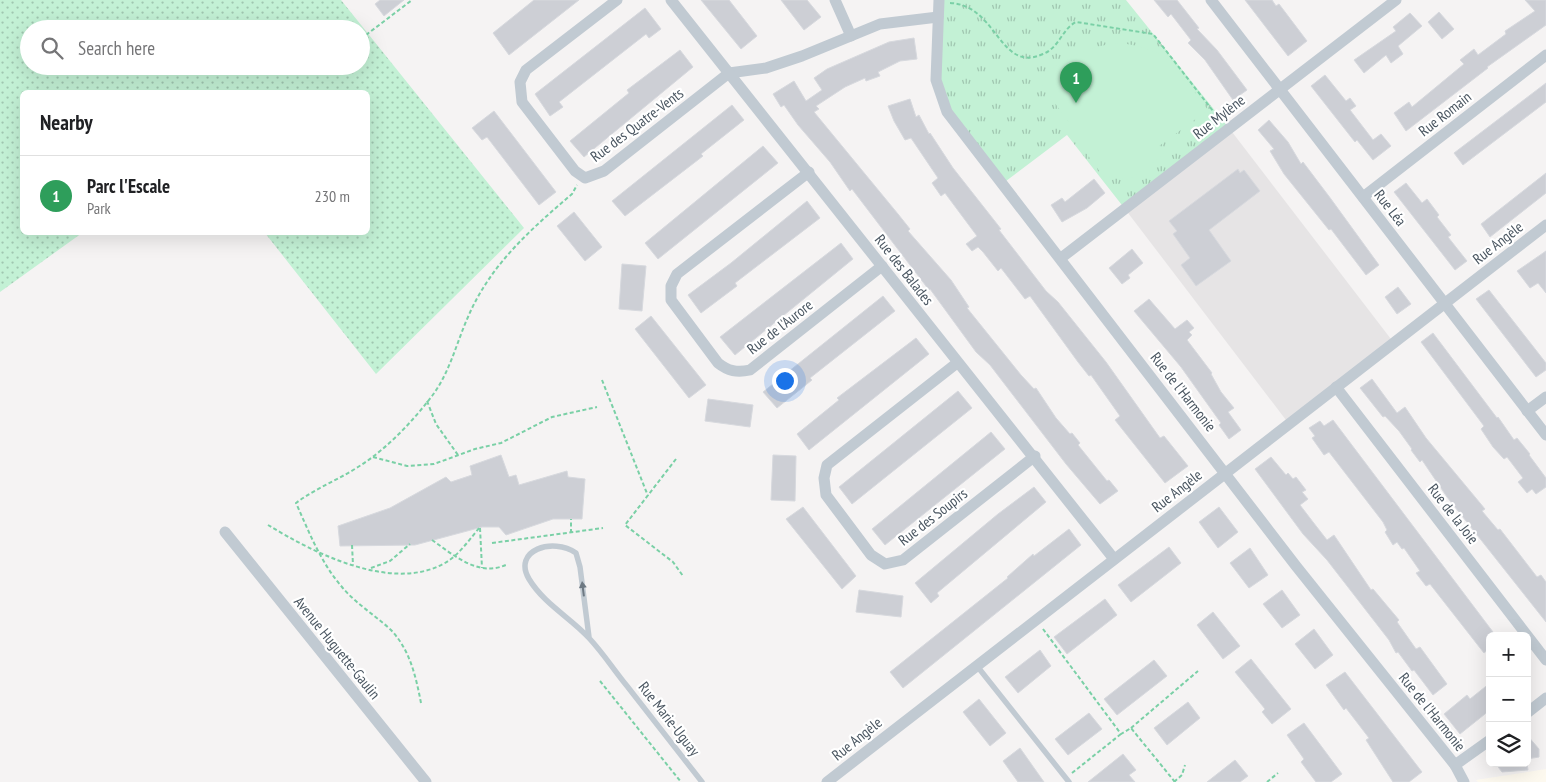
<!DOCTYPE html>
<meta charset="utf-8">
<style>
:root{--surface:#fff;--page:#f2f2f2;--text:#202124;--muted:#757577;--line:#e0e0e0;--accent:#1a73e8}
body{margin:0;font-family:"PT Sans Narrow",sans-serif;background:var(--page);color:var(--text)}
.controls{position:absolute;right:15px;bottom:15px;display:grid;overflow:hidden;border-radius:8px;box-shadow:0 5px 20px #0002}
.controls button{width:45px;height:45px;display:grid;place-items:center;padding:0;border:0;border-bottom:1px solid var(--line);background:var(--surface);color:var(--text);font:25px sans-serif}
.you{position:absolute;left:784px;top:380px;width:18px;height:18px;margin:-12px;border:4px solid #fff;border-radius:50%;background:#1a73e8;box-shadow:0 0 0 8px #1a73e833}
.badge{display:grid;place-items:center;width:32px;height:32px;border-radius:50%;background:var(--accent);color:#fff;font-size:16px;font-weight:700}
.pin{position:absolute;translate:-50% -41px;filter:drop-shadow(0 1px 2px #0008)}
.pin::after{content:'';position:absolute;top:26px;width:18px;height:15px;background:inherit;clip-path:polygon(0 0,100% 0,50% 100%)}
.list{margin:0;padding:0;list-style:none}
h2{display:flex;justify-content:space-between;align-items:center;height:65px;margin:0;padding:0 20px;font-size:21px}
h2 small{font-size:16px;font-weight:400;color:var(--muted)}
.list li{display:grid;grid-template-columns:32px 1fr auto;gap:15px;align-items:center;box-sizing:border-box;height:80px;padding:0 20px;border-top:1px solid var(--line)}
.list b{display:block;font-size:19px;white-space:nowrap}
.list p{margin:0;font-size:16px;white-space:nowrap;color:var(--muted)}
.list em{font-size:16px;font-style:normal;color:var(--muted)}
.icon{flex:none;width:28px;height:28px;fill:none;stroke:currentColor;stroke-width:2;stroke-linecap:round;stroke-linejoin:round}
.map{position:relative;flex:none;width:1546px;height:782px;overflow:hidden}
.search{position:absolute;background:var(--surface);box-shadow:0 5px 20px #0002;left:20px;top:20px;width:350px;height:55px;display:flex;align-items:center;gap:12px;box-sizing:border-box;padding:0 18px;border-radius:28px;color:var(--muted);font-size:19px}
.panel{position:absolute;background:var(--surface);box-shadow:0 5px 20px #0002;left:20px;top:90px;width:350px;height:145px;border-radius:8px}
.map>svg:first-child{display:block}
</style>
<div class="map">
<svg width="1546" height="782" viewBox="0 0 1546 782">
<defs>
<pattern id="grass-dots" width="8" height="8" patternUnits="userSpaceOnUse" patternTransform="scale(1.25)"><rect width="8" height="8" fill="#c3f1d5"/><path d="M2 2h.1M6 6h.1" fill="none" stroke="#a0c6b0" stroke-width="1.8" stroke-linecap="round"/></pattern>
<pattern id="park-tufts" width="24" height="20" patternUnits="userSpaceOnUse" patternTransform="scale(1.25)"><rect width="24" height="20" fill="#c3f1d5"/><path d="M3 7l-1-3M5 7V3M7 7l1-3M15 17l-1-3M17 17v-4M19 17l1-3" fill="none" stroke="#a0c6b0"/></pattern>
</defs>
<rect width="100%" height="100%" fill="#f5f3f3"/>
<polygon fill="#fdf9ef" points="1546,769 1546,782 1478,782 1476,780"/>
<polygon fill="#e6e4e5" points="1229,128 1394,343 1289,424 1125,209"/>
<path fill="url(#grass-dots)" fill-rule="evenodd" d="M0 0H341L524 228 376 374 265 233 368 232V92H22V232L82 233 0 292ZM29 29H361V66H29Z"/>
<polygon fill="url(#park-tufts)" points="939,0 1126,0 1229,128 1125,209 1067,135 1002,184 939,95"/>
<path fill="#c3f1d5" d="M1119 43C1171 48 1179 72 1208 110L1159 146 1164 154 1129 180 1103 176 1073 135 1076 133 1038 79C1064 60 1086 46 1119 43Z"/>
<g fill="#cdcfd5" stroke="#d7d9de">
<polygon points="380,0 404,0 384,16 375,4"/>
<polygon points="534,0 579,0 509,55 493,33"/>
<polygon points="701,0 729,0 757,36 741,49"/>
<polygon points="781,0 807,0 821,17 804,30"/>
<polygon points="1154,0 1177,0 1199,28 1197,29 1217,50 1247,90 1233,100 1205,60 1188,43 1191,40 1171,14 1168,17"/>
<polygon points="1245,0 1272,0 1276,6 1279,4 1307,41 1288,56"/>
<polygon points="1525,0 1546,0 1546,25 1487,67 1488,68 1406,131 1394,113 1409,102 1412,107 1464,64 1460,60 1474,49 1478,55 1506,34 1505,31 1535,11"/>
<polygon points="645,8 661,29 649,38 646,34 559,102 563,107 550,116 535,94"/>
<polygon points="1439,12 1454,29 1442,39 1428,22"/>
<polygon points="1410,13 1422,26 1398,46 1403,54 1391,63 1386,55 1364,73 1354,60 1396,31 1393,27"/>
<polygon points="914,38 917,59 900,61 878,72 880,76 866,81 865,78 845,87 816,106 819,109 814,112 898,214 910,229 908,231 951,280 969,307 967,308 1021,375 1034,389 1036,388 1056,418 1070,434 1072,433 1080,443 1078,445 1107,481 1109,480 1118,491 1100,504 1066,464 990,365 976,352 930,289 929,290 852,189 850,191 830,162 798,125 784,105 781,107 773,94 794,81 806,101 822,90 814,78 827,69 889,42"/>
<polygon points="680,50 693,67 584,157 570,141 629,93 627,90"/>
<polygon points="1325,75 1346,101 1350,98 1356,106 1350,110 1373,140 1381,134 1391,146 1373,160 1357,140 1355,142 1311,86"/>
<polygon points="1546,83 1546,102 1463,165 1454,153"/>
<polygon points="910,99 916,117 919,115 929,134 930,133 953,168 1001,229 999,230 1046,291 1058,302 1106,362 1160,438 1164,436 1188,466 1165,483 1115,420 1120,416 1091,375 1089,376 1078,362 1030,296 1025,299 1001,268 998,271 983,252 978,247 972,251 966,244 977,236 945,193 941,196 932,183 938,178 911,138 905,140 894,121 888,106"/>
<polygon points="732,105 744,120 701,154 703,156 625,216 612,201"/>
<polygon points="494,111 556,192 539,205 487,137 482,140 472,128"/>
<polygon points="1269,120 1288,142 1301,164 1303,162 1331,199 1379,265 1366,275 1331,229 1329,230 1284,174 1270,151 1274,149 1258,130"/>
<polygon points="763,146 778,163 658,259 645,243"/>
<polygon points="1238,169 1240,173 1244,170 1260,191 1209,230 1231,261 1196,286 1181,265 1190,258 1173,234 1177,231 1169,221"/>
<polygon points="1546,173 1546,193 1490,237 1481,224"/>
<polygon points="1094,179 1105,193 1087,208 1062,222 1051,205 1062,198 1065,202"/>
<polygon points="1406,183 1422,203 1427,199 1439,215 1437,217 1451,235 1448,237 1467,261 1455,270 1394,192"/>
<polygon points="807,201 820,218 735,283 737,286 701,313 688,295 731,263"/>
<polygon points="574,212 602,247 585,261 557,226"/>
<polygon points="841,243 853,259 735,355 720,337"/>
<polygon points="1132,249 1143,263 1128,275 1130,278 1122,284 1109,268"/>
<polygon points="1546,251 1546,293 1538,283 1530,288 1517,271"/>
<polygon points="622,264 646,266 642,311 619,309"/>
<polygon points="1398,287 1411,304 1397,314 1385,297"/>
<polygon points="1489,290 1546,363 1546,370 1536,377 1476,299"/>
<polygon points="883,296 895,311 810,378 812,380 777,408 763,392"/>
<polygon points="1149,299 1175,329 1187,320 1194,328 1189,332 1192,335 1187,340 1212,373 1211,374 1221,392 1234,408 1228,412 1241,430 1229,439 1219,425 1221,423 1181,367 1134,311"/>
<polygon points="651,316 706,385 689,398 635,329"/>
<polygon points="1433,333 1497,418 1498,417 1514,440 1517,438 1530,454 1529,455 1546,478 1546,487 1536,494 1532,489 1527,493 1518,482 1523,478 1507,457 1504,459 1493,447 1481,429 1484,426 1421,342"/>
<polygon points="916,338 929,354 809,450 797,434 839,400 837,398"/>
<polygon points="1372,379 1397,413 1405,407 1426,438 1485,509 1482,511 1498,530 1500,529 1537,577 1541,575 1546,582 1546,622 1447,497 1422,460 1420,462 1411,450 1412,449 1399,431 1385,416 1383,417 1360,388"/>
<polygon points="958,391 972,408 852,504 839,487"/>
<polygon points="708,399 753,405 750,427 705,421"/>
<polygon points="1333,420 1496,636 1490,636 1490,648 1484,653 1430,584 1426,586 1416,573 1420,571 1404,548 1402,549 1397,542 1393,545 1385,532 1387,530 1383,522 1329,452 1324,455 1312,438 1315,436 1309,428 1320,421 1324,426"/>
<polygon points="991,432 1005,449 885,545 872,529"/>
<polygon points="501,455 509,477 516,475 519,485 567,471 568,477 585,479 582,519 553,519 506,535 499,527 482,527 415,545 340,546 338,526 390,508 446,477 451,482 472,475 470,466"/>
<polygon points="773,455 796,456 795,501 771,500"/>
<polygon points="1271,457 1286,475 1288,473 1293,479 1296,477 1306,490 1302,492 1308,499 1300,505 1313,522 1327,540 1334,535 1371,590 1373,589 1399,620 1397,622 1416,649 1420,647 1447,684 1433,695 1414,670 1412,671 1398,652 1396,653 1389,640 1327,560 1303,534 1255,469"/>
<polygon points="1034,487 1046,502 937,593 939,596 931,603 915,583 998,514"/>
<polygon points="803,507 856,576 842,589 786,519"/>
<polygon points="1219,507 1238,532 1218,548 1199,522"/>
<polygon points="1069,529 1081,545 903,688 890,672 1008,578 1007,577 1033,554 1034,556"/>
<polygon points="1169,547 1181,563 1131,602 1118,585"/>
<polygon points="1250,548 1268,575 1249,588 1230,563"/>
<polygon points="859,590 903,596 901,617 856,612"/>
<polygon points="1282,590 1300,615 1282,628 1263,604"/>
<polygon points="1105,599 1117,615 1067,654 1054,637"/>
<polygon points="1213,612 1240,646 1223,659 1197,625"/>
<polygon points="1314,629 1333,655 1315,669 1295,644"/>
<polygon points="1040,650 1051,666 1018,693 1005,677"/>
<polygon points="1251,659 1291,709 1272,724 1262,712 1265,709 1235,672"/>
<polygon points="1154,660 1167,676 1117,715 1104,699"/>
<polygon points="1345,672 1422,772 1409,782 1393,782 1366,740 1369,738 1346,708 1344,710 1326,685"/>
<polygon points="1490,683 1490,710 1460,734 1444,714 1467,695 1470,699"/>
<polygon points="979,699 1006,733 990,746 963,712"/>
<polygon points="1188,702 1200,718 1167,745 1154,728"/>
<polygon points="1089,713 1102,729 1068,755 1055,739"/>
<polygon points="1304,723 1342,774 1331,782 1316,782 1301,762 1304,759 1287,735"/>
<polygon points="1527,735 1539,749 1539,757 1527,759"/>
<polygon points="1020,748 1044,782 1018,782 1003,761"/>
<polygon points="1123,754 1136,770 1129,775 1135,782 1088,782"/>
<polygon points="1235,760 1248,776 1240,782 1207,782"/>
<polygon points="1495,763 1527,763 1528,770 1502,772"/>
</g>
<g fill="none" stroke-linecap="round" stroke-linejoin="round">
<g stroke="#7ad0a6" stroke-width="2" stroke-dasharray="4 2.5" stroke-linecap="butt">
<path d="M950 3C998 5 999 74 1043 54 1059 48 1062 29 1076 22L1153 34 1220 120"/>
<polyline points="366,35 412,0"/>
<polyline points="602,380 648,496"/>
<polyline points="427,401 436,424 458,455"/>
<polyline points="373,457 407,466 434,464 475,449 501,443 552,417 597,407"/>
<polyline points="676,459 625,525 673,562 683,576"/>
<path d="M268 525C314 553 392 593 445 563 459 555 469 540 480 527"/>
<polyline points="480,528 482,568"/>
<polyline points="571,533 571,519"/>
<path d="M432 540C455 556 479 578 508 564"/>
<polyline points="492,543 603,528"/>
<polyline points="352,545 353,565"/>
<polyline points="371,568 390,561 410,544"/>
<polyline points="1043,629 1121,734 1131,728 1175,782"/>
<polyline points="600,681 681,782"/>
<path d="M421 703C416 677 410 650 391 630 375 615 356 604 342 587 321 563 309 532 296 503 316 488 338 480 358 467 387 449 412 422 432 396 450 372 456 344 468 317 490 265 531 229 572 194L577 185"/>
<polyline points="1131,728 1198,671"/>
<polyline points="1072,773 1121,734"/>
<polyline points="1174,782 1182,775 1185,765"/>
<polyline points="1267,782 1278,773"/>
</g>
<g stroke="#c1cad2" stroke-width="5.5">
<path d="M589 637 580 567 576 553C553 537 512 550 529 579 544 604 571 618 589 638 603 653 614 670 627 686 652 718 677 750 702 782"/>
<polyline points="977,666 1069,782"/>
</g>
<g stroke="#c1cad2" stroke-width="11">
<polyline points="617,0 526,70 520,82 522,102 575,171 585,178 604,171 729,73 766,68 802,56 880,24 938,17"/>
<polyline points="671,0 1114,559"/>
<polyline points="835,0 851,36"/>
<polyline points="939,0 936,80 947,112 1296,566 1455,765 1464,782"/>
<polyline points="1211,0 1546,435"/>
<path d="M809 172 677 274 671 286V300L718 363C728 371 737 373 750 370L882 266"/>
<polyline points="1363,197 1546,55"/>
<polyline points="1061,258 1396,0"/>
<polyline points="957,363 827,465 824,478 826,495 871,555 885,564 903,560 1035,456"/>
<polyline points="1336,387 1546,660"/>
<polyline points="1527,411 1546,397"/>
<polyline points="225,532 426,782"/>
<polyline points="1527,713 1546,698"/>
<polyline points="1455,765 1490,740"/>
<polyline points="827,782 1546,225"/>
</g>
</g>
<defs><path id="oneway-solid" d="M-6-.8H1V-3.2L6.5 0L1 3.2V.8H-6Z" transform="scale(1.25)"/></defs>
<use fill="#6e7983" href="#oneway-solid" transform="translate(583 589) rotate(-97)"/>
<g text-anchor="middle" stroke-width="4.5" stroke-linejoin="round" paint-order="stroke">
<g font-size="15" fill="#4a5661" stroke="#fff">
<text transform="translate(1445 114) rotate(-38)" y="5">Rue Romain</text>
<text transform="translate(1219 117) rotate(-38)" y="5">Rue Mylène</text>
<text transform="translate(637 125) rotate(-37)" y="5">Rue des Quatre-Vents</text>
<text transform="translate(1390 208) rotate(52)" y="5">Rue Léa</text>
<text transform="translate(1498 243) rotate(-38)" y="5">Rue Angèle</text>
<text transform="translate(904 270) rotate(52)" y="5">Rue des Balades</text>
<text transform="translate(780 327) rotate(-38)" y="5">Rue de l'Aurore</text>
<text transform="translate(1183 392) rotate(52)" y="5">Rue de l'Harmonie</text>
<text transform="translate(1177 491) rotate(-38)" y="5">Rue Angèle</text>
<text transform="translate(1453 514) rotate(52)" y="5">Rue de la Joie</text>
<text transform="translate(933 517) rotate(-38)" y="5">Rue des Soupirs</text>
<text transform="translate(337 648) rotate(51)" y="5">Avenue Huguette-Gaulin</text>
<text transform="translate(1432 712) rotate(51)" y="5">Rue de l'Harmonie</text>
<text transform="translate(669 719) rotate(52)" y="5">Rue Marie-Uguay</text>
<text transform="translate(857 739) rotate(-39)" y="5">Rue Angèle</text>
</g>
</g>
</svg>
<div class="controls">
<button>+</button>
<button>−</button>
<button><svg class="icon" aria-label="layers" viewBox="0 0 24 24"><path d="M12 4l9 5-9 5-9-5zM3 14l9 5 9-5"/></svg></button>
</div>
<div class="you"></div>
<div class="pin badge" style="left:1076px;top:103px;background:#2e9e5b">1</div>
<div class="search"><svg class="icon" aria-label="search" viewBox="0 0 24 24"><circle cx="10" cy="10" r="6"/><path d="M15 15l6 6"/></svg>Search here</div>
<section class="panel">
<h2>Nearby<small></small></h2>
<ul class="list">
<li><span class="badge" style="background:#2e9e5b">1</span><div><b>Parc l'Escale</b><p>Park</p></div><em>230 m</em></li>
</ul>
</section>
</div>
